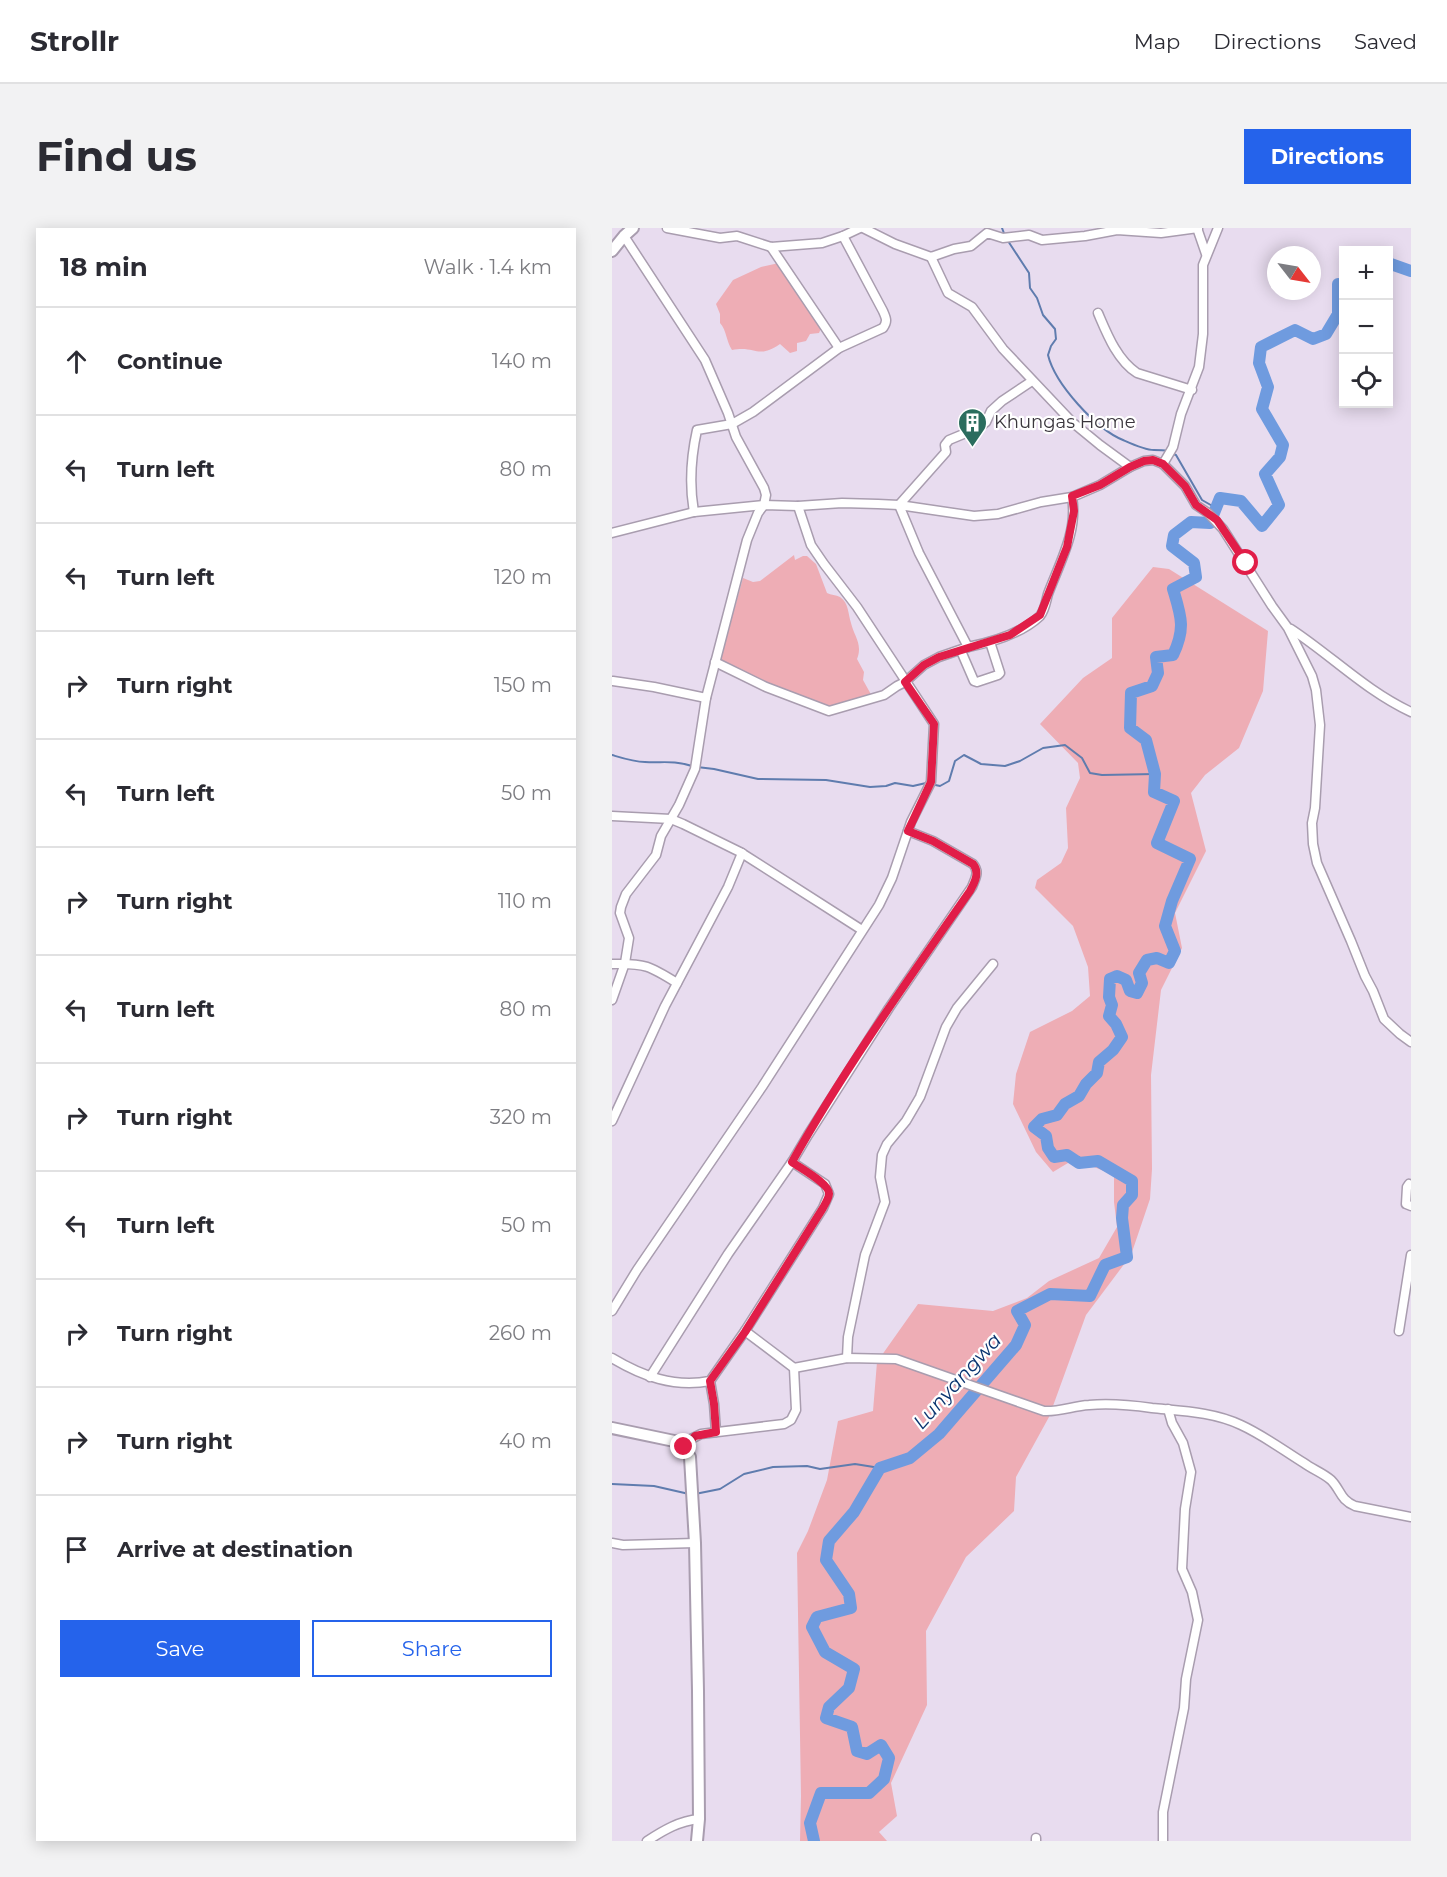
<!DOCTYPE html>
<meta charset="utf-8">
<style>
:root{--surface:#fff;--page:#f2f2f3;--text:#2b2b33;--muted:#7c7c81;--line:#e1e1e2;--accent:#2563eb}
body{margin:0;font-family:Montserrat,sans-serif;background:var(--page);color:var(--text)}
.controls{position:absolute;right:18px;top:18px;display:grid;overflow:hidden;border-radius:0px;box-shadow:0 3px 15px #0003}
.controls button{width:54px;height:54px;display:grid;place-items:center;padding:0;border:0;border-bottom:2px solid var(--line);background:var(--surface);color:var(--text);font:30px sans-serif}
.compass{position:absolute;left:655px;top:18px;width:54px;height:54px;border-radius:50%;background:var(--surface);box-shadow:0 3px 15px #0003;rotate:121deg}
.stop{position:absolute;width:18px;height:18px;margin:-14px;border:4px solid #e11d48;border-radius:50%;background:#fff}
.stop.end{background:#e11d48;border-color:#fff;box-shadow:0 2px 6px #0008}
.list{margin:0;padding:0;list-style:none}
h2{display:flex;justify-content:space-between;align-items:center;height:78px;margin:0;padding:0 24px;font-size:26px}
h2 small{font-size:20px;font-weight:400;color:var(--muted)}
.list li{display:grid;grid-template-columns:39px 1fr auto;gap:18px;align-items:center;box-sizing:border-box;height:108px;padding:0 24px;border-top:2px solid var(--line)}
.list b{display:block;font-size:22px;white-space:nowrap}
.list em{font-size:20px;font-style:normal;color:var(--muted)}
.actions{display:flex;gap:12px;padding:18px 24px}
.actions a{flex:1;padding:14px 0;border:2px solid var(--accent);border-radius:0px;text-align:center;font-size:21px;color:var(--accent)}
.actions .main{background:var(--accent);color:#fff}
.icon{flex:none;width:33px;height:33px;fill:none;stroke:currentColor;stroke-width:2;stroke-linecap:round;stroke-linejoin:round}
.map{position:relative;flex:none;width:799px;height:1613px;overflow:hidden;border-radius:0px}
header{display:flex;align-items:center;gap:36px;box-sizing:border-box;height:84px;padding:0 30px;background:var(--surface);border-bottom:2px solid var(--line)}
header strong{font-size:28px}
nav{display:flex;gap:33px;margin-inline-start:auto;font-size:21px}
.intro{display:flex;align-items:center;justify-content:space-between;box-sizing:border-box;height:144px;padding:0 36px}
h1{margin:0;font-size:42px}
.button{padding:15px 27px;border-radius:0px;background:var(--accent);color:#fff;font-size:21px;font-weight:700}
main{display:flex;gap:36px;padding:0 36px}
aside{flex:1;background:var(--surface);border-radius:0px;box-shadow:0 3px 15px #0003}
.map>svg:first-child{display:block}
</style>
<header>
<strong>Strollr</strong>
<nav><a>Map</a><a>Directions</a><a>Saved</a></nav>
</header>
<div class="intro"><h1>Find us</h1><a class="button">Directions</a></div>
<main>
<aside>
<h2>18 min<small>Walk · 1.4 km</small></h2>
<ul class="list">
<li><svg class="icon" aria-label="ahead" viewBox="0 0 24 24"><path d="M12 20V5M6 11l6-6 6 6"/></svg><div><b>Continue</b></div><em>140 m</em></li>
<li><svg class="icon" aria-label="left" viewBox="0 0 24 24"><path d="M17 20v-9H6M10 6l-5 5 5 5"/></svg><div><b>Turn left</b></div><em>80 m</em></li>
<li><svg class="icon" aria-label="left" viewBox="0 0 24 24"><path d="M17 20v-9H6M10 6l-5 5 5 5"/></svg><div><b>Turn left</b></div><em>120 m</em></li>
<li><svg class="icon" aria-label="right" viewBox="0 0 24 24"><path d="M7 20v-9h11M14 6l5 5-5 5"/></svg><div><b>Turn right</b></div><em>150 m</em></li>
<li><svg class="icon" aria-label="left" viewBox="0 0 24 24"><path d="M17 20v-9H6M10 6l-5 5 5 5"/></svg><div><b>Turn left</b></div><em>50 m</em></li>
<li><svg class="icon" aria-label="right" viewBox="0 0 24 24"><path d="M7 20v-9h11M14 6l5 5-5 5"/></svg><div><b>Turn right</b></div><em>110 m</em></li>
<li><svg class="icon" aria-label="left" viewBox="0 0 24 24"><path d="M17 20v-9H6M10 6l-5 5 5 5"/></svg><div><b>Turn left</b></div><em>80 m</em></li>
<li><svg class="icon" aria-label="right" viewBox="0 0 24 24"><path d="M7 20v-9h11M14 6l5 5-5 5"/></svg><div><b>Turn right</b></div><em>320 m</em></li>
<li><svg class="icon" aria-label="left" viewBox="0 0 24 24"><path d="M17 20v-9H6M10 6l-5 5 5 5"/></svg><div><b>Turn left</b></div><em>50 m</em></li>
<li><svg class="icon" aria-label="right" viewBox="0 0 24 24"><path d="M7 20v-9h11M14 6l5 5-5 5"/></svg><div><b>Turn right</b></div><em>260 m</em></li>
<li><svg class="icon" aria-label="right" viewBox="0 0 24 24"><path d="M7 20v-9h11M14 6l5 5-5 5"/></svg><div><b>Turn right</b></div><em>40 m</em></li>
<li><svg class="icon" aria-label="arrive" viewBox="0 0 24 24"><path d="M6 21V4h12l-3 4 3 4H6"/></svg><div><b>Arrive at destination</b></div></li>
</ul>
<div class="actions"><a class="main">Save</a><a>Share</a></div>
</aside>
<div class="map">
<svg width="799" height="1613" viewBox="0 0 799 1613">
<rect width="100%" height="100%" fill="#e8dcef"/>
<g fill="#eeadb5">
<path d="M167 35 210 98 207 105 198 106 194 113 185 115V123L178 125 168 116C145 132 144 117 120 122 114 113 115 103 108 95V86L104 76 121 52 149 39Z"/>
<path d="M182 327 183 332 191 328H195L204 336 215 365C219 367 224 367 228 369 237 375 236 386 239 395 242 408 251 416 245 431L252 444 251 452 261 470 217 481 178 468 108 432 131 350 141 354 148 353Z"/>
<polygon points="541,339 557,341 656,403 651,463 627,520 593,547 579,565 594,623 563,685 570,720 549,762 539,847 540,941 538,971 519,1027 474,1087 437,1189 404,1249 402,1283 354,1329 314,1403 315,1477 279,1555 285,1588 267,1604 275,1613 188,1613 189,1568 185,1325 196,1303 215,1252 226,1193 261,1183 265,1134 306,1076 381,1083 415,1070 437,1053 487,1030 505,999 502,974 502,947 482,939 456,935 441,944 424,924 401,876 404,846 418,804 460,783 478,768 476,739 461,698 423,660 425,652 449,635 456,620 454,580 468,550 466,535 428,496 471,450 500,430 500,390"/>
</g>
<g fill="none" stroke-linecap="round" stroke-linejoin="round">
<g stroke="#5f7cae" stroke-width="2">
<polyline points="390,0 393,8"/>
<path d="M396 13 417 45 418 60 425 70 431 87 443 101 444 111 439 118 436 127C443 156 484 201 511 212 520 216 533 222 542 222 548 222 551 222 556 223"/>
<polyline points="561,226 564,227 590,272 604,280"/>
<path d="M0 527C10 530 22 534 33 534 51 535 61 532 80 538"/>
<polyline points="85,539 102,541 146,551 214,552 258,559 274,558 283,555 301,558 314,555 328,558 337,553 343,533 352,527 369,536 393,538 408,533 431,520 453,517 470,530 478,545 490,547 543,546"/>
<polyline points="0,1256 42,1258 77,1266"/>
<polyline points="83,1266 108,1261 132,1246 161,1239 195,1238 208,1241 243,1236 268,1240"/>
</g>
<g stroke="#6f9bdf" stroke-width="12">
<polyline points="776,35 799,43"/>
<path d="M202 1613 198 1595 209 1565H257L272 1551 277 1530 269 1517 255 1526 245 1523 240 1499 214 1490 217 1479 237 1460 242 1441 213 1424 200 1399 205 1389 239 1380 237 1366 214 1332 217 1313 242 1284 268 1240 298 1230 327 1206 404 1117 413 1097 405 1083 438 1066 478 1068 493 1037 515 1029 510 990 511 977 520 967V953L486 933 467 935 455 927 442 929 436 920 434 908 422 899 430 891 445 887 453 876 467 868 474 856 485 845 487 834 501 822 510 809 504 796 497 788 500 777 497 769 498 751 505 748 514 752 518 763 525 765 530 755 527 745 535 732 545 730 557 735 563 723 553 698 560 673 578 631 545 615 562 573 542 564 543 546 534 512 518 500 519 465 540 458 546 445 544 429 561 427C574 400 569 388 561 361L584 349 582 335 560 318 562 307 579 294 598 295 608 270 629 273 650 298 667 277 653 246 668 229 671 217 650 181 656 159 647 135 649 119 683 102 701 111 714 106 726 86V56L732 58"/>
</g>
<defs>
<g id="street">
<polyline points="55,0 108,10 125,8 159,19 210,15 231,8 248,0"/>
<polyline points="251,0 283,16 319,29 342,21 359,18 375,5 391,10 417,7 430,12 473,8 505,2 549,5 586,0"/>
<polyline points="585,0 594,26"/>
<polyline points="159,19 227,120"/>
<polyline points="319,29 336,65 360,79 391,121 460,194 488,217 518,239"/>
<path d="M486 85C495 106 505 132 525 145L580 162"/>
<polyline points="551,236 561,219 569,186 587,139 591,106 591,37 606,0"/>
<path d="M82 284C77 256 79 229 85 202L120 196 141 184 227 120 271 100C276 93 274 90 271 83L231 8"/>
<polyline points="0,305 82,284 152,277 186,278 230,275 266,276 287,277 362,288 386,286 429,274 460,269 488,257 518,239 532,233 541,232 551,236 573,258 584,277 596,285 611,301 660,378 676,400 700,448 704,462 708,497 703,580 700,595 701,616 705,635 739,713 753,748 761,763 772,791 788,806 799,814"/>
<path d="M679 401C720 428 754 463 799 484"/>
<path d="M356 419C381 414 409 406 428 388 433 382 434 373 436 366 448 334 466 303 460 269"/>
<polyline points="349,423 362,453 365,454 386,447 388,445 378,414"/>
<polyline points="103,434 154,459 217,483 272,467 285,458 293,454 312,437 327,429 356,419 307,325 287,277 334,224 333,217 337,212 366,200 374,194 379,183 390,173 420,153"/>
<polyline points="1,453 42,459 94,470"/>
<polyline points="0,588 59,591 71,596 128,624 250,702"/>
<path d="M0 736C33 735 38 738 65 755"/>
<polyline points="0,772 13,735 17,710 8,685 9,679 14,666 44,627 49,608 67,577 83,541 94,470 135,312 146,285 152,277 154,267 152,260 124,209 116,185 93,132 12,8"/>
<polyline points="0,893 53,778 116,659 130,625"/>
<polyline points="799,957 797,956 795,959 794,976 799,978"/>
<polyline points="0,1083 25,1042 150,859 267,677 280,650 299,594 319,554 322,496 245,379 212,336 199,317 186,278"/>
<polyline points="787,1103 799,1027"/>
<path d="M0 1130C30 1148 62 1160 98 1153L133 1103 211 980 217 966 213 956 180 934"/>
<polyline points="235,1130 236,1109 253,1027 273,974 268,949 270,927 275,916 294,893 308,869 334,799 345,780 381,736"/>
<path d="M182 1140 235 1130 284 1131 432 1183C447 1184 461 1178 477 1177 498 1175 519 1177 540 1180 570 1183 602 1184 629 1197 651 1207 671 1222 692 1235 700 1241 711 1245 719 1252 729 1262 728 1272 743 1278L799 1289"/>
<path d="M38 1149 116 1026 180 934 196 907 277 780 360 659C363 651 368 644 361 636L321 613 296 603"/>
<polyline points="98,1153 102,1176 104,1204"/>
<polyline points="72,1219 77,1212 89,1206 172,1196 179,1192 184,1182 182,1140 133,1103"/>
<polyline points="0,1315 11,1317 83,1315"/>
<polyline points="424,1610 424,1613"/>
<path d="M35 1613C52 1602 67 1593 87 1591"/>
<polyline points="551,1613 551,1584 572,1480 574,1451 586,1392 580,1364 570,1341 573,1281 579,1244 571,1215 560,1195 556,1181"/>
</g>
<g id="secondary">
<polyline points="0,23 12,8 21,0"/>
<polyline points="0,1200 67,1214 72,1219 78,1229 83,1315 86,1463 87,1591 85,1613"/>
</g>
</defs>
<use href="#street" stroke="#a99daf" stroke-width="11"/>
<use href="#secondary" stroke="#a99daf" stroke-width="14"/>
<use href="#street" stroke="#fff" stroke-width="8"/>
<use href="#secondary" stroke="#fff" stroke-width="10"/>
</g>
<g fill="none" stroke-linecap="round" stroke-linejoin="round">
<path stroke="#e11d48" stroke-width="8" d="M72 1219 83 1208 104 1204 102 1176 98 1153 133 1104 211 980C213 976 217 970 217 966 218 956 188 940 180 934 233 840 296 752 358 663 363 654 368 644 361 636L321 613 296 603 319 554 322 496 293 454 312 437 327 429 398 407 428 387 455 319 462 283 460 268 488 257 518 239 532 233 541 232 551 236 573 258 584 277 605 292 634 335"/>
</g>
<defs>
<symbol id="building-pin" viewBox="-11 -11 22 30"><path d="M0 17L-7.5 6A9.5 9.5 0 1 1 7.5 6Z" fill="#2b6d5e" stroke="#fff"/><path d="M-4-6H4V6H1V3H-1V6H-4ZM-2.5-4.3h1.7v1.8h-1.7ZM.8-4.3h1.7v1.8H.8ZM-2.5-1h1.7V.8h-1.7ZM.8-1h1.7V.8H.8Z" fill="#fff"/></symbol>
</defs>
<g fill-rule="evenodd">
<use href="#building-pin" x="344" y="178" width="33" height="45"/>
</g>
<g text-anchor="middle" stroke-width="4.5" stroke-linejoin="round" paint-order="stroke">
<g font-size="18" fill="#39353c" stroke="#fff" text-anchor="start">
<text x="382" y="200">Khungas Home</text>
</g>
<g font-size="20" font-style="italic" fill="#0a3470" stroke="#fff">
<text transform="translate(345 1153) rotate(-48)" y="7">Lunyangwa</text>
</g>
</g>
</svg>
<div class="controls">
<button>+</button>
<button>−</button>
<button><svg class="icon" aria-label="locate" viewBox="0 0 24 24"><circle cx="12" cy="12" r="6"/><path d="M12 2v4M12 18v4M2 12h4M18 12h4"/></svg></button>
</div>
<svg class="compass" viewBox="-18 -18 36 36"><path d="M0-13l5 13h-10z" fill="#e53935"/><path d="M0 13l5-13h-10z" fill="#7c7c81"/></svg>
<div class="stop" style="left:634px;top:335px"></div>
<div class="stop end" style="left:72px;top:1219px"></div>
</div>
</main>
